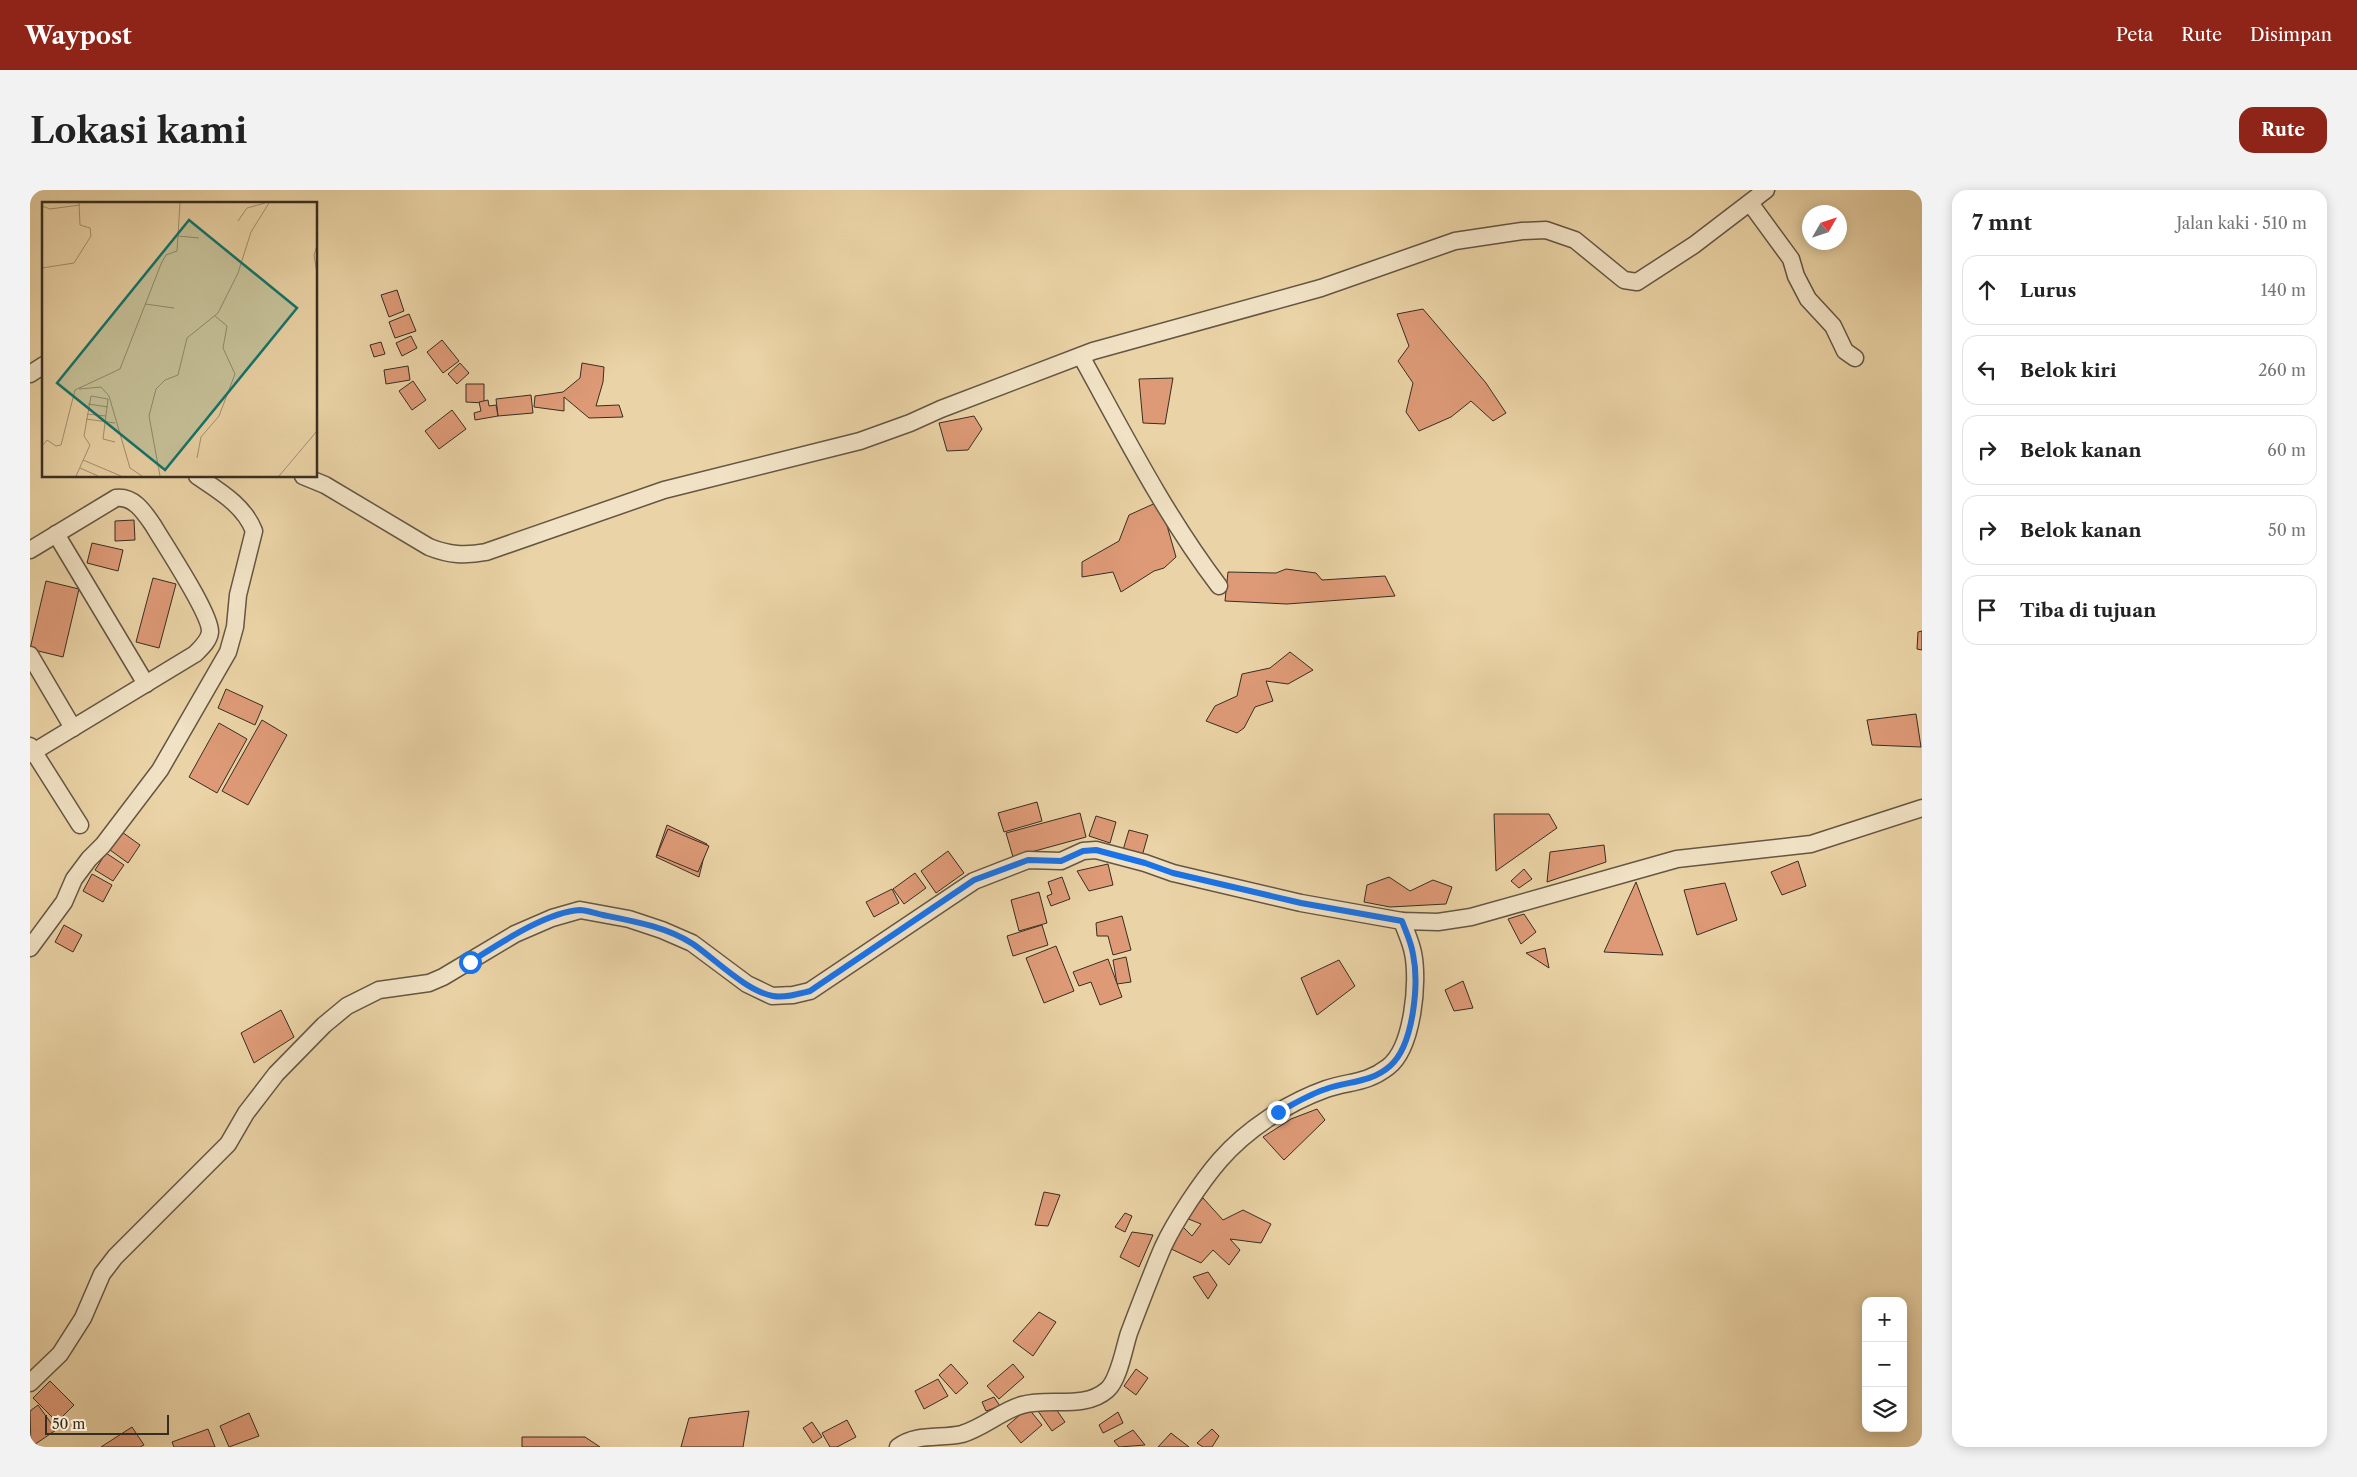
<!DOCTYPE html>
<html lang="id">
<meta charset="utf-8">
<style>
:root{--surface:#fff;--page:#f2f2f2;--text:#222;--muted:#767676;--line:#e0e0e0;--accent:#8f2418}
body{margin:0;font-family:"Libre Caslon Text",serif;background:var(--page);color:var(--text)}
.controls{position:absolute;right:15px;bottom:15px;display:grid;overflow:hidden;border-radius:10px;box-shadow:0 2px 12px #0003}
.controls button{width:45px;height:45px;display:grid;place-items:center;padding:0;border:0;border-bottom:1px solid var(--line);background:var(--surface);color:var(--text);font:25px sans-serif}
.compass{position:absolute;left:1772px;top:15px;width:45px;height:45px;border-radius:50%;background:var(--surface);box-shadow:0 2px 12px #0003;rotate:51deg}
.scale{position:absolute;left:15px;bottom:12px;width:124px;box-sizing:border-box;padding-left:5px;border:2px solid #392d22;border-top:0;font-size:14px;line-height:18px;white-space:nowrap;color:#392d22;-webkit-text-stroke:4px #f1e2c5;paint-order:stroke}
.stop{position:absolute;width:15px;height:15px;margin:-11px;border:4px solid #1a73e8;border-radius:50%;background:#fff}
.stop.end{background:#1a73e8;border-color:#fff;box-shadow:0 1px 5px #0008}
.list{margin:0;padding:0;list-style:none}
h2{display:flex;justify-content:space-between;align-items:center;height:65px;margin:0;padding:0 20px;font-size:21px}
h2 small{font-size:16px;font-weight:400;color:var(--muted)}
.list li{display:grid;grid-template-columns:32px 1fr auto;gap:15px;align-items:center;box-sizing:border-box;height:70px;margin:0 10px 10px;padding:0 10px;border:1px solid var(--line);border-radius:15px}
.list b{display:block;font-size:19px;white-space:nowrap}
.list em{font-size:16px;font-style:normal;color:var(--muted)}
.icon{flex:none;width:28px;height:28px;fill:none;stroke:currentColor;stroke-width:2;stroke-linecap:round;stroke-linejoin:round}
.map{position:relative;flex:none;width:1892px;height:1257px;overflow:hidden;border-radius:15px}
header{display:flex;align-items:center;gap:30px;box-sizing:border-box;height:70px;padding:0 25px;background:var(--accent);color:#fff}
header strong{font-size:24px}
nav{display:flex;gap:28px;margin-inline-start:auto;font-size:18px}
.intro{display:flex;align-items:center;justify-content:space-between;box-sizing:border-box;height:120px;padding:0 30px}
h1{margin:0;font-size:35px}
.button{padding:12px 22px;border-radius:15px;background:var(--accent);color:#fff;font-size:18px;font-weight:700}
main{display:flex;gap:30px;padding:0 30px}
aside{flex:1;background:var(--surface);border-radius:15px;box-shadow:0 2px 12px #0003}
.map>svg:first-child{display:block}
</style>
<header>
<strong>Waypost</strong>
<nav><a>Peta</a><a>Rute</a><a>Disimpan</a></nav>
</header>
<div class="intro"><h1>Lokasi kami</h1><a class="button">Rute</a></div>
<main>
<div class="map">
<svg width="1892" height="1257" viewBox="0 0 1892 1257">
<rect width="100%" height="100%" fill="#ead3a6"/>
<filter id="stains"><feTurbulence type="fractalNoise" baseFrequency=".004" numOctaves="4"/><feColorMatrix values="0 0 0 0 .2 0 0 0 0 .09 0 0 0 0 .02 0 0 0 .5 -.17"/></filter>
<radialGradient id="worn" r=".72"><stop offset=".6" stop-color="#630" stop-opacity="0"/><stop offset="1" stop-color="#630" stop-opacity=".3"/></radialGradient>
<g fill="#de9a77" stroke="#392d22">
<polygon points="367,100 374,121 359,127 351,105"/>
<polygon points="1393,119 1456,193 1476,223 1463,231 1441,211 1421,227 1389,241 1376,222 1383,193 1368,171 1379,156 1367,124"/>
<polygon points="379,124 386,141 365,148 359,132"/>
<polygon points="381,146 387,158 372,166 366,153"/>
<polygon points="412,150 429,171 413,183 397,162"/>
<polygon points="351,152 355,164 344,167 340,155"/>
<polygon points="430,173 439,183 427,194 418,184"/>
<polygon points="552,173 574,177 573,192 566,216 589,215 593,227 559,228 534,207 534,221 504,217 505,206 533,202 550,188"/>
<polygon points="378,176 380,190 356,194 354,180"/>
<polygon points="1143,188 1135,234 1113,233 1109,189"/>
<polygon points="383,191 396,210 382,220 369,201"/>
<polygon points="436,194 454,194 454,213 436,212"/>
<polygon points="501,205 503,223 468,226 466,209"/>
<polygon points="458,210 459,216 466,215 468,226 445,230 444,223 451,221 449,212"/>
<polygon points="422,220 436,239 409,259 395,241"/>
<polygon points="944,226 952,239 938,260 917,261 909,233"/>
<polygon points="1130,311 1146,367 1134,378 1124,381 1091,402 1083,382 1052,387 1052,372 1089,351 1099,325"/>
<polygon points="104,330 105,350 85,351 85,331"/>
<polygon points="62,353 93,360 88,381 57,373"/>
<polygon points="1256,379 1286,383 1292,390 1355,386 1365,406 1257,414 1195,411 1198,382 1246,383"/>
<polygon points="123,388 146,394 129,458 106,452"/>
<polygon points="16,391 49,399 33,467 0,459"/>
<polygon points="1892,441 1892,460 1887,459 1888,442"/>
<polygon points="1260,462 1283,480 1258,494 1236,491 1243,511 1225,517 1214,538 1207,543 1176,531 1185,516 1207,506 1212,484 1240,478"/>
<polygon points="196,499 233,516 225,535 188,518"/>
<polygon points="1886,524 1891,557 1842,555 1837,530"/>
<polygon points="232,530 257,545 218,615 192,601"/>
<polygon points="189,533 217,549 187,603 159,587"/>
<polygon points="1007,612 1012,631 974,642 968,623"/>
<polygon points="1050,623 1056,647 983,667 976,643"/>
<polygon points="1464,624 1519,624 1527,638 1466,681"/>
<polygon points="1066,626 1086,632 1080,653 1059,646"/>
<polygon points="637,635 677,654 669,687 626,667"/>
<polygon points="638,639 679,656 668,682 627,665"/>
<polygon points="1099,640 1118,645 1112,666 1093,660"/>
<polygon points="92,642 110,655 98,673 80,660"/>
<polygon points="1574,655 1576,672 1517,692 1520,662"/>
<polygon points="918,661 934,683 906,703 891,681"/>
<polygon points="76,663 94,675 83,691 65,680"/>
<polygon points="1768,671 1776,696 1752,705 1741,682"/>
<polygon points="1078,674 1083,695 1059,701 1047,681"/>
<polygon points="1494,679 1502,689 1489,698 1481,691"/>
<polygon points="885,683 896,698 874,714 863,699"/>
<polygon points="62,684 82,695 73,712 53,701"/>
<polygon points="1032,687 1040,709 1021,716 1017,706 1022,704 1018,692"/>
<polygon points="1359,687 1380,701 1403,690 1422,697 1416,714 1360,717 1334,712 1337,695"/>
<polygon points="1606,692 1633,765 1574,762"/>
<polygon points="1695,693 1707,730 1667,745 1654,700"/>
<polygon points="862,699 869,713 844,727 836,712"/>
<polygon points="1009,702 1017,733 989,741 981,710"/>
<polygon points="1494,724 1506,742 1491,754 1478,729"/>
<polygon points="1092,726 1101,760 1083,765 1078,746 1067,746 1066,733"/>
<polygon points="34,735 52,745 43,762 25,752"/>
<polygon points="1012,735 1018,755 983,766 977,746"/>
<polygon points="1026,756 1044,801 1014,813 996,768"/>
<polygon points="1515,758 1519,778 1496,763"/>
<polygon points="1096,767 1101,792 1087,794 1083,770"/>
<polygon points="1078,769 1092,807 1070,815 1061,792 1049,796 1043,782"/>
<polygon points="1309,770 1325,796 1287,825 1271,788"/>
<polygon points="1433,791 1443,818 1424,821 1415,800"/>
<polygon points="251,820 264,847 224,873 211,843"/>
<polygon points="1287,919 1295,930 1254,970 1233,947 1261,929"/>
<polygon points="1014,1002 1030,1005 1018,1036 1005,1035"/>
<polygon points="1173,1008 1193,1030 1213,1020 1241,1034 1231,1053 1200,1049 1210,1060 1199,1075 1183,1060 1171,1073 1137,1057 1151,1035 1162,1046 1171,1034 1156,1028"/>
<polygon points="1095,1023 1102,1026 1095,1042 1085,1037"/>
<polygon points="1102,1042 1123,1045 1109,1077 1090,1067"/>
<polygon points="1178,1082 1187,1095 1178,1109 1163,1087"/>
<polygon points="1009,1122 1026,1132 1003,1166 983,1151"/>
<polygon points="921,1174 938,1193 926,1204 909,1185"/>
<polygon points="983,1174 994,1187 969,1209 957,1196"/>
<polygon points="1106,1179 1118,1188 1106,1205 1094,1196"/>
<polygon points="908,1189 918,1206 894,1219 885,1201"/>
<polygon points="20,1191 44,1215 27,1232 3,1208"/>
<polygon points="964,1207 970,1216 956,1221 952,1212"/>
<polygon points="1021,1212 1035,1232 1022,1241 1008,1221"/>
<polygon points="8,1215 26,1240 1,1257 0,1221"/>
<polygon points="998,1218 1012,1235 991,1253 977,1236"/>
<polygon points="719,1221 713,1257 651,1257 659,1228"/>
<polygon points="1088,1222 1093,1233 1073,1243 1069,1235"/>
<polygon points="219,1223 229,1246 199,1257 190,1236"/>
<polygon points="817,1230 826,1247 807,1257 800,1257 792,1243"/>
<polygon points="782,1232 792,1247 783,1253 773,1238"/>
<polygon points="102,1237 114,1255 110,1257 71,1257"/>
<polygon points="178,1239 185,1257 144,1257 142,1252"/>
<polygon points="1182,1239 1189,1246 1182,1257 1173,1257 1167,1253"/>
<polygon points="1103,1240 1115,1255 1089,1257 1084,1251"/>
<polygon points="1141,1243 1159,1257 1128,1257"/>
<polygon points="492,1247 555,1247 570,1257 492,1257"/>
</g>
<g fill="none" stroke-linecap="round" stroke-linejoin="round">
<defs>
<g id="minor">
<polyline points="1720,13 1761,69 1766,86 1778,109 1803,136 1815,161 1825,168"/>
<path d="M1051 166C1094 244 1135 325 1189 396"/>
<polyline points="0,184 14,175"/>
<path d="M273 286 295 295 399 357C419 365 435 366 456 362L634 300 830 251 880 233 911 219 1063 161 1291 98 1425 51 1492 41 1516 40 1545 50 1594 90 1607 92 1664 55 1736 0"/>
<polyline points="26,344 116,494"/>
<path d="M0 360 86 308C104 306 114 322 123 335 134 354 181 424 180 442 179 451 171 458 165 464L0 564"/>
<polyline points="0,465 43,538"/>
<polyline points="0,556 50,635"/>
<path d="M0 758 34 712 44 689 59 669 73 655 130 580 198 462 205 437 208 405 224 341C214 315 189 301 167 286"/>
<polyline points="0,1193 30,1164 53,1128 72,1084 85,1067 198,954 216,923 246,884 294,835 317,816 349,800 399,793 413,787 485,744 522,728 550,720 599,729 632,740 662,753 717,794 742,806 763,805 780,801 944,691 998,670 1031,671 1053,661 1066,660 1115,673 1143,683 1271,713 1372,731 1408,732 1441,727 1647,669 1781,654 1892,618"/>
<path d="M868 1257C887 1243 910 1249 932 1244 953 1238 971 1221 992 1215 1019 1207 1054 1220 1077 1200 1089 1190 1094 1158 1099 1143 1110 1114 1121 1085 1133 1057 1145 1031 1171 992 1190 970 1217 939 1257 913 1296 899 1319 891 1336 894 1358 877 1383 858 1389 791 1383 763 1381 752 1376 742 1372 731"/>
</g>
</defs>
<use href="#minor" stroke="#655643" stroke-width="19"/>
<use href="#minor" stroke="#f1e2c5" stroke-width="16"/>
</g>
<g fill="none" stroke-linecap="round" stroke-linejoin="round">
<path stroke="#1a73e8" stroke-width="6" d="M440 772C469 754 516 722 550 720 557 720 566 724 573 725 603 731 637 737 663 754 685 769 716 801 743 806 755 808 768 804 780 801L944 690 998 670 1031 671 1053 661 1066 660 1115 673 1143 683 1271 713 1372 731C1376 742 1381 752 1383 764 1389 793 1384 855 1360 876 1341 893 1318 891 1296 899 1280 904 1264 914 1248 922"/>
</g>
<g transform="translate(12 12)">
<rect width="275" height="275" fill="#ead3a6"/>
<path fill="none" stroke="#a39171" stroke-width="1" d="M0 4 8 7 38 3M196 19 205 6 223 1M136 34 157 36M275 44 272 53 275 71M0 66 32 61 49 34 48 26 38 23 37 1M103 102 132 106M37 187 59 185 67 194 88 266 100 274M46 202 66 205M45 212 64 214M44 217 73 221M0 244 5 238 14 244 19 243 33 188 78 167 119 62 124 53 135 49 138 1M155 256 159 235 177 214 193 172 181 146 185 124 173 114M41 258 79 274M38 266 56 274M34 274 48 243 42 234 49 194 66 197 61 237 73 240M118 274 107 214 114 187 123 178 136 173 145 136 176 111 196 71 209 30 227 1M237 274 275 229"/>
<path fill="#0f766e" fill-opacity="0.15" stroke="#0f766e" stroke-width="2.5" d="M147 18 255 106 123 268 15 181Z"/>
<rect width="275" height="275" fill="none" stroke="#392d22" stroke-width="2.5"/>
</g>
<rect width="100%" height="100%" filter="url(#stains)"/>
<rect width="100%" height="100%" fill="url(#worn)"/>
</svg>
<div class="controls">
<button>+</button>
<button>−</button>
<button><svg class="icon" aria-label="layers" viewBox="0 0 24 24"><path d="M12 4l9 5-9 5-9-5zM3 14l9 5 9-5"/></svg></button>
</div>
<svg class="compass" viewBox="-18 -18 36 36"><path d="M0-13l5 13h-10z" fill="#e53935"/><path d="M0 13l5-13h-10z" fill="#767676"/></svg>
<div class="scale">50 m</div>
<div class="stop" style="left:440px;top:772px"></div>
<div class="stop end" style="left:1248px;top:922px"></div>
</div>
<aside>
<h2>7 mnt<small>Jalan kaki · 510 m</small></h2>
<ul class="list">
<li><svg class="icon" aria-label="ahead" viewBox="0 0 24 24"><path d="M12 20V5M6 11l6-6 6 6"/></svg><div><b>Lurus</b></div><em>140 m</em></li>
<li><svg class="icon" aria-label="left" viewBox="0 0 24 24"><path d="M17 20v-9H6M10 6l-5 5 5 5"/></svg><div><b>Belok kiri</b></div><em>260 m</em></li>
<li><svg class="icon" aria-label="right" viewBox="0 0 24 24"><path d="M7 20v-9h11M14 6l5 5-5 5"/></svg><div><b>Belok kanan</b></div><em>60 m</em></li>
<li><svg class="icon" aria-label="right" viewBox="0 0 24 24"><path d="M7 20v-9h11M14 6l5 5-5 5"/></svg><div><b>Belok kanan</b></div><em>50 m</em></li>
<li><svg class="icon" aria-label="arrive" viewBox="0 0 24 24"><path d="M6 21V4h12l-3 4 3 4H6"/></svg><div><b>Tiba di tujuan</b></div></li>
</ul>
</aside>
</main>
